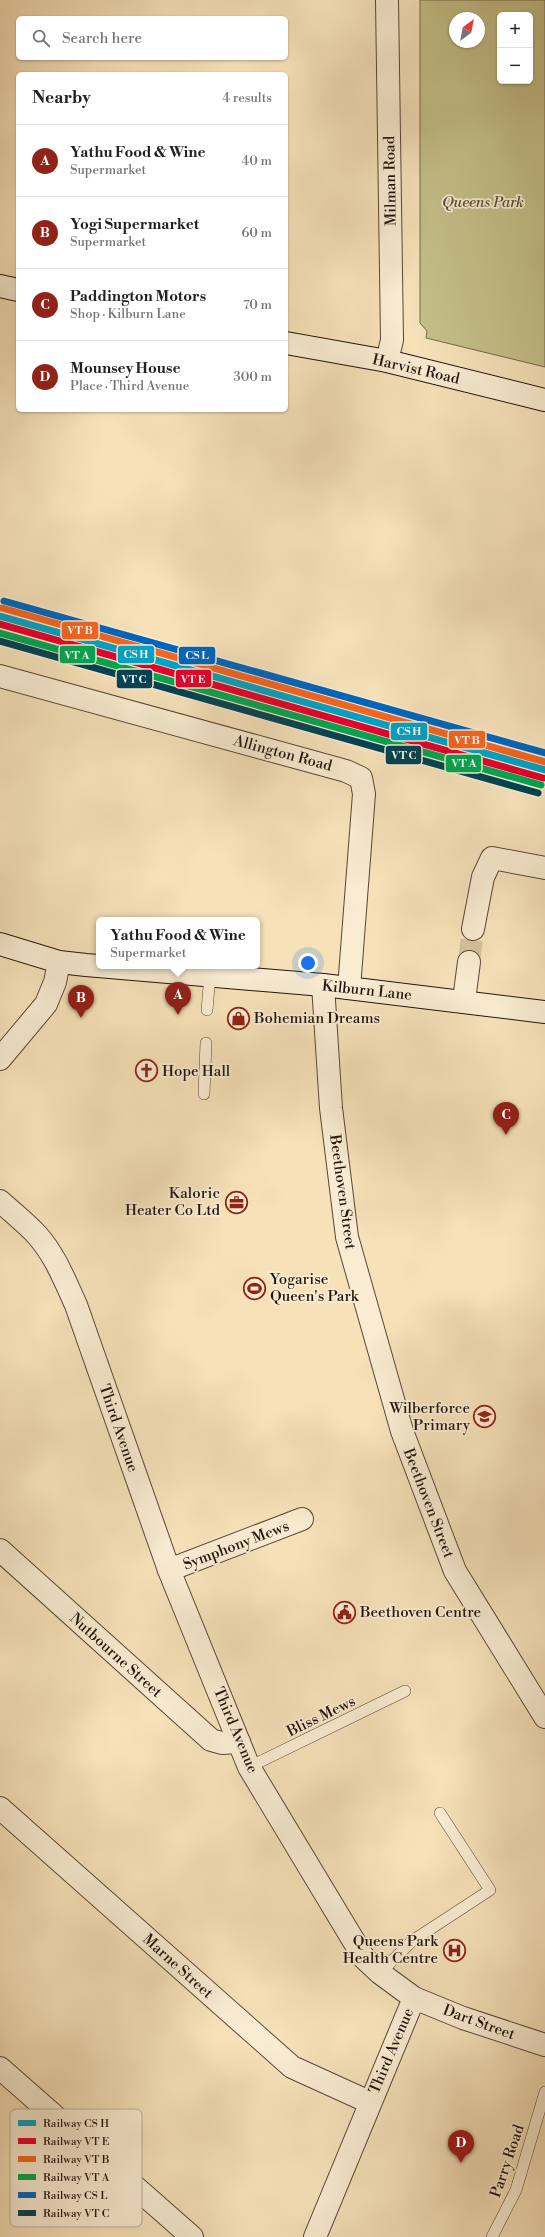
<!DOCTYPE html>
<meta charset="utf-8">
<style>
:root{--surface:#fff;--page:#f6f6f6;--text:#202124;--muted:#757577;--line:#e0e0e0;--accent:#8f2418}
body{margin:0;font-family:"Libre Bodoni",serif;background:var(--page);color:var(--text)}
.controls{position:absolute;right:12px;top:12px;display:grid;overflow:hidden;border-radius:6px;box-shadow:0 1px 3px #0004}
.controls button{width:36px;height:36px;display:grid;place-items:center;padding:0;border:0;border-bottom:1px solid var(--line);background:var(--surface);color:var(--text);font:20px sans-serif}
.compass{position:absolute;left:449px;top:12px;width:36px;height:36px;border-radius:50%;background:var(--surface);box-shadow:0 1px 3px #0004;rotate:32deg}
.you{position:absolute;left:308px;top:963px;width:14px;height:14px;margin:-10px;border:3px solid #fff;border-radius:50%;background:#1a73e8;box-shadow:0 0 0 6px #1a73e833}
.badge{display:grid;place-items:center;width:26px;height:26px;border-radius:50%;background:var(--accent);color:#fff;font-size:13px;font-weight:700}
.pin{position:absolute;translate:-50% -33px;filter:drop-shadow(0 1px 2px #0008)}
.pin::after{content:'';position:absolute;top:21px;width:14px;height:12px;background:inherit;clip-path:polygon(0 0,100% 0,50% 100%)}
.popup{position:absolute;left:96px;top:917px;width:164px;height:52px;box-sizing:border-box;display:grid;place-content:center;border-radius:6px;background:var(--surface);filter:drop-shadow(0 1px 3px #0005);font-size:13px;white-space:nowrap;color:var(--muted)}
.popup b{font-size:15px;color:var(--text)}
.popup::after{content:'';position:absolute;left:50%;top:100%;margin-left:-8px;border:8px solid transparent;border-top-color:var(--surface)}
.list{margin:0;padding:0;list-style:none}
h2{display:flex;justify-content:space-between;align-items:center;height:52px;margin:0;padding:0 16px;font-size:17px}
h2 small{font-size:13px;font-weight:400;color:var(--muted)}
.list li{display:grid;grid-template-columns:26px 1fr auto;gap:12px;align-items:center;box-sizing:border-box;height:72px;padding:0 16px;border-top:1px solid var(--line)}
.list b{display:block;font-size:15px;white-space:nowrap}
.list p{margin:0;font-size:13px;white-space:nowrap;color:var(--muted)}
.list em{font-size:13px;font-style:normal;color:var(--muted)}
.icon{flex:none;width:22px;height:22px;fill:none;stroke:currentColor;stroke-width:2;stroke-linecap:round;stroke-linejoin:round}
.map{position:relative;flex:none;width:545px;height:2237px;overflow:hidden}
.search{position:absolute;background:var(--surface);box-shadow:0 1px 3px #0004;left:16px;top:16px;width:272px;height:44px;display:flex;align-items:center;gap:10px;box-sizing:border-box;padding:0 14px;border-radius:6px;color:var(--muted);font-size:15px}
.panel{position:absolute;background:var(--surface);box-shadow:0 1px 3px #0004;left:16px;top:72px;width:272px;height:340px;border-radius:6px}
.map>svg:first-child{display:block}
</style>
<div class="map">
<svg width="545" height="2237" viewBox="0 0 545 2237">
<rect width="100%" height="100%" fill="#f6e1b9"/>
<filter id="stains"><feTurbulence type="fractalNoise" baseFrequency=".005" numOctaves="4"/><feColorMatrix values="0 0 0 0 .2 0 0 0 0 .09 0 0 0 0 .02 0 0 0 .5 -.17"/></filter>
<radialGradient id="worn" r=".72"><stop offset=".6" stop-color="#630" stop-opacity="0"/><stop offset="1" stop-color="#630" stop-opacity=".3"/></radialGradient>
<path fill="#c4c08a" stroke="#746a4c" fill-rule="evenodd" d="M420 0H545V367L426 338 427 331 420 323ZM500 15H530V81H500ZM455 18H479V42H455Z"/>
<g fill="none" stroke-linecap="round" stroke-linejoin="round">
<polyline stroke="#d6c29f" stroke-width="22" stroke-dasharray="22 11" stroke-linecap="butt" points="469,962 473,929"/>
<defs>
<g id="lane">
<polyline points="207,1010 210,975"/>
<polyline points="204,1094 206,1043"/>
<polyline points="249,1767 405,1691"/>
<polyline points="380,1973 412,1941 490,1890 440,1813"/>
<polyline points="492,2237 516,2190 545,2092"/>
</g>
<g id="street">
<polyline points="387,361 392,340 387,0"/>
<polyline points="0,676 346,771 361,778 364,794 349,988"/>
<polyline points="473,929 483,877 492,858 545,868"/>
<polyline points="323,985 331,1108 347,1237 402,1431 455,1571 545,1717"/>
<polyline points="464,1000 469,962"/>
<polyline points="0,1059 46,1004 55,982 59,962"/>
<path d="M0 1201C12 1212 26 1223 37 1235 55 1255 65 1281 76 1305L169 1570 249 1767 364 1958 380 1973 414 1998 315 2237"/>
<polyline points="0,1550 211,1740 222,1743 239,1742"/>
<polyline points="169,1570 302,1519"/>
<polyline points="0,1808 292,2067 369,2102"/>
<polyline points="414,1998 463,2018 545,2045"/>
<polyline points="0,2068 192,2237"/>
</g>
<g id="secondary">
<polyline points="0,286 18,290"/>
<polyline points="286,343 387,361 545,400"/>
<polyline points="0,944 59,962 86,965 323,985 545,1012"/>
</g>
</defs>
<use href="#lane" stroke="#584738" stroke-width="12"/>
<use href="#street" stroke="#584738" stroke-width="24"/>
<use href="#secondary" stroke="#23140d" stroke-width="24"/>
<use href="#lane" stroke="#f9ecd2" stroke-width="11"/>
<use href="#street" stroke="#f9ecd2" stroke-width="22"/>
<use href="#secondary" stroke="#f9ecd2" stroke-width="22"/>
<defs>
<polyline id="rail-1" points="0,616 545,770"/>
<polyline id="rail-2" points="0,624 543,778"/>
<polyline id="rail-3" points="2,608 545,762"/>
<polyline id="rail-4" points="0,633 541,785"/>
<polyline id="rail-5" points="4,601 545,753"/>
<polyline id="rail-6" points="0,641 538,793"/>
</defs>
<use href="#rail-1" stroke="#f9ecd2" stroke-width="10"/>
<use href="#rail-2" stroke="#f9ecd2" stroke-width="10"/>
<use href="#rail-3" stroke="#f9ecd2" stroke-width="10"/>
<use href="#rail-4" stroke="#f9ecd2" stroke-width="10"/>
<use href="#rail-5" stroke="#f9ecd2" stroke-width="10"/>
<use href="#rail-6" stroke="#f9ecd2" stroke-width="10"/>
<use href="#rail-1" stroke="#02a2c4" stroke-width="7"/>
<use href="#rail-2" stroke="#e4002b" stroke-width="7"/>
<use href="#rail-3" stroke="#f26522" stroke-width="7"/>
<use href="#rail-4" stroke="#00a651" stroke-width="7"/>
<use href="#rail-5" stroke="#0065bd" stroke-width="7"/>
<use href="#rail-6" stroke="#004153" stroke-width="7"/>
</g>
<defs>
<symbol id="shop-ring" viewBox="-11 -11 22 22"><circle r="9.5" fill="#f9ecd2" stroke="#8f2418" stroke-width="1.5"/><path d="M-5-2.5h2.3a2.7 3.5 0 0 1 5.4 0H5L5.5 6h-11ZM-1.5-2.5h3a1.5 2.3 0 0 0-3 0Z" fill="#8f2418"/></symbol>
<symbol id="church-ring" viewBox="-11 -11 22 22"><circle r="9.5" fill="#f9ecd2" stroke="#8f2418" stroke-width="1.5"/><path d="M-1.2-6h2.4v3.5h3.3v2.4h-3.3V6h-2.4V-.1h-3.3v-2.4h3.3Z" fill="#8f2418"/></symbol>
<symbol id="office-ring" viewBox="-11 -11 22 22"><circle r="9.5" fill="#f9ecd2" stroke="#8f2418" stroke-width="1.5"/><path d="M-6-3h4V-5.5h4V-3h4V5H-6ZM-1-4.5V-3h2v-1.5ZM-6 0V1H6V0Z" fill="#8f2418"/></symbol>
<symbol id="stadium-ring" viewBox="-11 -11 22 22"><circle r="9.5" fill="#f9ecd2" stroke="#8f2418" stroke-width="1.5"/><path d="M0-5a6.5 5 0 1 0 0 10a6.5 5 0 1 0 0-10ZM-3.5-1.8h7v3.6h-7Z" fill="#8f2418"/></symbol>
<symbol id="school-ring" viewBox="-11 -11 22 22"><circle r="9.5" fill="#f9ecd2" stroke="#8f2418" stroke-width="1.5"/><path d="M0-5L7-2L0 1L-7-2ZM-4 1L0 2.5L4 1V4Q0 6-4 4Z" fill="#8f2418"/></symbol>
<symbol id="civic-ring" viewBox="-11 -11 22 22"><circle r="9.5" fill="#f9ecd2" stroke="#8f2418" stroke-width="1.5"/><path d="M-.6-6.5H3V-4.5H.6V-3L4-1V1h2V6H-6V1h2V-1L-.6-3ZM-1.2 2.5V6h2.4V2.5Z" fill="#8f2418"/></symbol>
<symbol id="hospital-ring" viewBox="-11 -11 22 22"><circle r="9.5" fill="#f9ecd2" stroke="#8f2418" stroke-width="1.5"/><path d="M-5-5h3v3.5h4V-5h3V5h-3V1.5h-4V5h-3Z" fill="#8f2418"/></symbol>
</defs>
<g fill-rule="evenodd">
<use href="#shop-ring" x="226" y="1006" width="25" height="25"/>
<use href="#church-ring" x="134" y="1058" width="25" height="25"/>
<use href="#office-ring" x="224" y="1190" width="25" height="25"/>
<use href="#stadium-ring" x="242" y="1276" width="25" height="25"/>
<use href="#school-ring" x="472" y="1404" width="25" height="25"/>
<use href="#civic-ring" x="332" y="1600" width="25" height="25"/>
<use href="#hospital-ring" x="442" y="1938" width="25" height="25"/>
</g>
<g text-anchor="middle" stroke-width="3.5" stroke-linejoin="round" paint-order="stroke">
<g font-size="15" fill="#23140d" stroke="#f9ecd2">
<text transform="translate(390 181) rotate(-91)" y="5">Milman Road</text>
<text transform="translate(416 369) rotate(13)" y="5">Harvist Road</text>
<text transform="translate(283 753) rotate(15)" y="5">Allington Road</text>
<text transform="translate(367 990) rotate(6)" y="5">Kilburn Lane</text>
<text transform="translate(343 1192) rotate(82)" y="5">Beethoven Street</text>
<text transform="translate(119 1428) rotate(71)" y="5">Third Avenue</text>
<text transform="translate(429 1503) rotate(69)" y="5">Beethoven Street</text>
<text transform="translate(236 1545) rotate(-21)" y="5">Symphony Mews</text>
<text transform="translate(116 1655) rotate(42)" y="5">Nutbourne Street</text>
<text transform="translate(321 1716) rotate(-26)" y="5">Bliss Mews</text>
<text transform="translate(236 1730) rotate(67)" y="5">Third Avenue</text>
<text transform="translate(178 1966) rotate(42)" y="5">Marne Street</text>
<text transform="translate(479 2022) rotate(20)" y="5">Dart Street</text>
<text transform="translate(391 2051) rotate(-67)" y="5">Third Avenue</text>
<text transform="translate(507 2161) rotate(-71)" y="5">Parry Road</text>
</g>
<g font-size="15" font-style="italic" fill="#5b5039" stroke="#f9ecd2">
<text x="483" y="207">Queens Park</text>
</g>
<g font-size="15" fill="#23140d" stroke="#f9ecd2" text-anchor="start">
<text x="254" y="1023">Bohemian Dreams</text>
<text x="162" y="1076">Hope Hall</text>
<text x="220" y="1198" text-anchor="end">Kaloric<tspan x="220" dy="17">Heater Co Ltd</tspan></text>
<text x="270" y="1284">Yogarise<tspan x="270" dy="17">Queen's Park</tspan></text>
<text x="470" y="1413" text-anchor="end">Wilberforce<tspan x="470" dy="17">Primary</tspan></text>
<text x="360" y="1617">Beethoven Centre</text>
<text x="438" y="1946" text-anchor="end">Queens Park<tspan x="438" dy="17">Health Centre</tspan></text>
</g>
</g>
<rect x="10" y="2109" width="132" height="118" rx="6" fill="#f9ecd2" stroke="#b9ab97" stroke-width="1"/>
<rect x="18" y="2120" width="18" height="6" fill="#02a2c4"/>
<rect x="18" y="2138" width="18" height="6" fill="#e4002b"/>
<rect x="18" y="2156" width="18" height="6" fill="#f26522"/>
<rect x="18" y="2174" width="18" height="6" fill="#00a651"/>
<rect x="18" y="2192" width="18" height="6" fill="#0065bd"/>
<rect x="18" y="2210" width="18" height="6" fill="#004153"/>
<g font-size="11" fill="#23140d">
<text x="43" y="2127">Railway CS H</text>
<text x="43" y="2145">Railway VT E</text>
<text x="43" y="2163">Railway VT B</text>
<text x="43" y="2181">Railway VT A</text>
<text x="43" y="2199">Railway CS L</text>
<text x="43" y="2217">Railway VT C</text>
</g>
<g stroke="#f9ecd2" stroke-width="1.5">
<rect x="61" y="621" width="38" height="19" rx="4" fill="#f26522"/>
<rect x="117" y="645" width="38" height="19" rx="4" fill="#02a2c4"/>
<rect x="59" y="645" width="37" height="19" rx="4" fill="#00a651"/>
<rect x="178" y="646" width="38" height="19" rx="4" fill="#0065bd"/>
<rect x="175" y="669" width="37" height="19" rx="4" fill="#e4002b"/>
<rect x="116" y="669" width="37" height="20" rx="4" fill="#004153"/>
<rect x="390" y="722" width="38" height="19" rx="4" fill="#02a2c4"/>
<rect x="448" y="730" width="38" height="19" rx="4" fill="#f26522"/>
<rect x="385" y="745" width="37" height="20" rx="4" fill="#004153"/>
<rect x="445" y="754" width="37" height="19" rx="4" fill="#00a651"/>
</g>
<g font-size="11" text-anchor="middle" font-weight="bold" fill="#fff">
<text x="80" y="634">VT B</text>
<text x="136" y="658">CS H</text>
<text x="77" y="659">VT A</text>
<text x="197" y="659">CS L</text>
<text x="193" y="683">VT E</text>
<text x="134" y="683">VT C</text>
<text x="409" y="735">CS H</text>
<text x="467" y="744">VT B</text>
<text x="404" y="759">VT C</text>
<text x="464" y="767">VT A</text>
</g>
<rect width="100%" height="100%" filter="url(#stains)"/>
<rect width="100%" height="100%" fill="url(#worn)"/>
</svg>
<div class="controls">
<button>+</button>
<button>−</button>
</div>
<svg class="compass" viewBox="-18 -18 36 36"><path d="M0-13l5 13h-10z" fill="#e53935"/><path d="M0 13l5-13h-10z" fill="#757577"/></svg>
<div class="you"></div>
<div class="pin badge" style="left:178px;top:1015px">A</div>
<div class="popup"><b>Yathu Food &amp; Wine</b>Supermarket</div>
<div class="pin badge" style="left:81px;top:1018px">B</div>
<div class="pin badge" style="left:506px;top:1135px">C</div>
<div class="pin badge" style="left:461px;top:2163px">D</div>
<div class="search"><svg class="icon" aria-label="search" viewBox="0 0 24 24"><circle cx="10" cy="10" r="6"/><path d="M15 15l6 6"/></svg>Search here</div>
<section class="panel">
<h2>Nearby<small>4 results</small></h2>
<ul class="list">
<li><span class="badge">A</span><div><b>Yathu Food &amp; Wine</b><p>Supermarket</p></div><em>40 m</em></li>
<li><span class="badge">B</span><div><b>Yogi Supermarket</b><p>Supermarket</p></div><em>60 m</em></li>
<li><span class="badge">C</span><div><b>Paddington Motors</b><p>Shop · Kilburn Lane</p></div><em>70 m</em></li>
<li><span class="badge">D</span><div><b>Mounsey House</b><p>Place · Third Avenue</p></div><em>300 m</em></li>
</ul>
</section>
</div>
